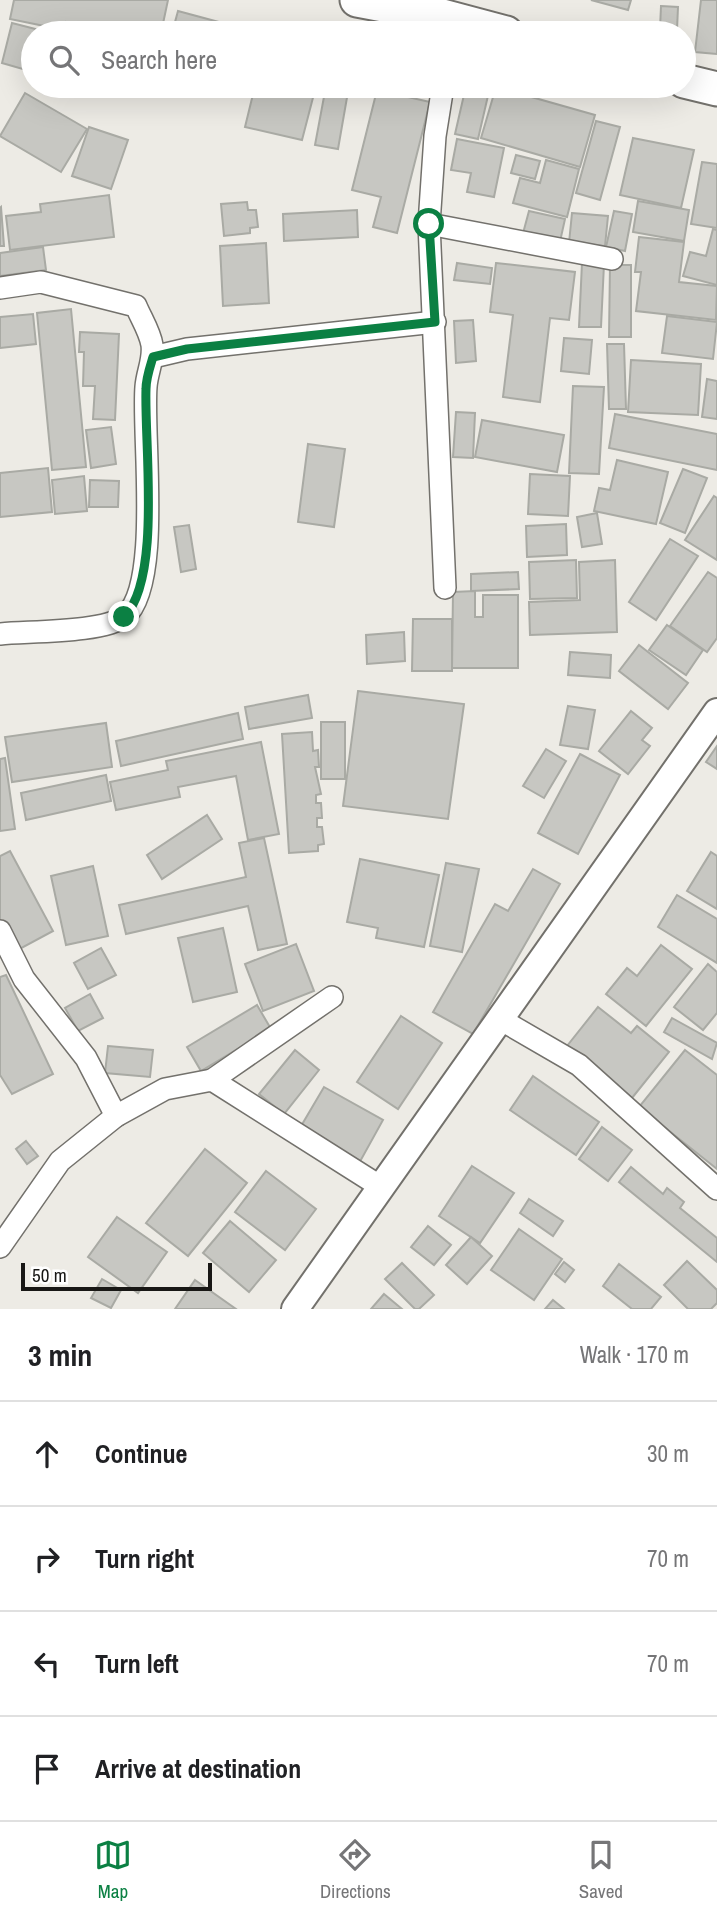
<!DOCTYPE html>
<meta charset="utf-8">
<style>
:root{--surface:#fff;--page:#f6f6f6;--text:#202124;--muted:#757577;--line:#e0e0e0;--accent:#0b8043}
body{margin:0;font-family:"Archivo Narrow",sans-serif;background:var(--page);color:var(--text)}
.scale{position:absolute;left:21px;bottom:18px;width:191px;box-sizing:border-box;padding-left:7px;border:4px solid #181715;border-top:0;font-size:19px;line-height:24px;white-space:nowrap;color:#181715;-webkit-text-stroke:5px #fff;paint-order:stroke}
.stop{position:absolute;width:21px;height:21px;margin:-16px;border:5px solid #0b8043;border-radius:50%;background:#fff}
.stop.end{background:#0b8043;border-color:#fff;box-shadow:0 2px 7px #0008}
.list{margin:0;padding:0;list-style:none}
h2{display:flex;justify-content:space-between;align-items:center;height:91px;margin:0;padding:0 28px;font-size:30px}
h2 small{font-size:23px;font-weight:400;color:var(--muted)}
.list li{display:grid;grid-template-columns:46px 1fr auto;gap:21px;align-items:center;box-sizing:border-box;height:105px;padding:0 28px;border-top:2px solid var(--line)}
.list b{display:block;font-size:26px;white-space:nowrap}
.list em{font-size:23px;font-style:normal;color:var(--muted)}
.icon{flex:none;width:38px;height:38px;fill:none;stroke:currentColor;stroke-width:2;stroke-linecap:round;stroke-linejoin:round}
.map{position:relative;flex:none;width:717px;height:1309px;overflow:hidden}
.search{position:absolute;background:var(--surface);box-shadow:0 7px 28px #0002;left:21px;right:21px;top:21px;height:77px;display:flex;align-items:center;gap:18px;box-sizing:border-box;padding:0 24px;border-radius:38px;color:var(--muted);font-size:26px}
.sheet{height:511px;background:var(--surface)}
nav{display:flex;justify-content:space-around;align-items:center;box-sizing:border-box;height:98px;border-top:2px solid var(--line);background:var(--surface);font-size:19px;color:var(--muted)}
nav a{display:grid;justify-items:center;gap:4px}
nav .on{color:var(--accent)}
.map>svg:first-child{display:block}
</style>
<div class="map">
<svg width="717" height="1309" viewBox="0 0 717 1309">
<rect width="100%" height="100%" fill="#edebe5"/>
<g fill="#c7c7c2" stroke="#a9aaa4" stroke-width="2">
<polygon points="14,0 168,0 161,33 121,33 66,22 64,30 10,19"/>
<polygon points="591,0 631,0 628,10"/>
<polygon points="701,0 717,0 717,54 695,52"/>
<polygon points="661,6 678,7 677,30 660,29"/>
<polygon points="178,11 241,28 239,33 172,33"/>
<polygon points="12,23 51,33 33,33 33,72 2,63"/>
<polygon points="255,86 316,86 302,140 245,127"/>
<polygon points="326,86 349,86 338,149 315,145"/>
<polygon points="466,86 490,87 478,139 455,134"/>
<polygon points="496,87 595,115 580,167 481,138"/>
<polygon points="377,90 430,102 397,233 373,227 381,197 352,190"/>
<polygon points="25,93 87,129 61,172 0,136"/>
<polygon points="596,121 620,127 600,200 576,193"/>
<polygon points="89,127 128,140 111,189 72,176"/>
<polygon points="633,138 694,150 681,208 620,195"/>
<polygon points="457,139 504,148 494,197 467,192 471,173 451,170"/>
<polygon points="516,155 540,161 535,179 511,173"/>
<polygon points="546,160 579,169 567,217 513,203 520,178 540,183"/>
<polygon points="702,162 717,164 717,228 691,224"/>
<polygon points="109,195 114,237 10,250 6,216 41,212 40,204"/>
<polygon points="638,201 689,210 684,241 633,232"/>
<polygon points="247,202 248,210 256,210 258,227 250,228 250,233 224,236 221,204"/>
<polygon points="1,207 4,246 0,246 0,208"/>
<polygon points="357,210 358,237 284,241 283,214"/>
<polygon points="529,211 565,219 559,246 522,237"/>
<polygon points="614,211 632,214 625,251 606,247"/>
<polygon points="572,213 608,216 605,246 569,243"/>
<polygon points="713,229 717,230 717,285 683,276 690,252 706,256"/>
<polygon points="639,237 684,242 679,282 717,286 716,320 636,311 641,272 635,272"/>
<polygon points="266,243 269,303 223,306 220,246"/>
<polygon points="43,247 46,270 0,276 0,253"/>
<polygon points="457,263 492,268 490,284 454,280"/>
<polygon points="496,263 575,272 569,320 550,318 540,402 503,397 513,315 490,312"/>
<polygon points="582,263 604,264 601,327 579,327"/>
<polygon points="610,265 631,265 631,337 609,337"/>
<polygon points="71,309 86,467 52,470 37,313"/>
<polygon points="33,314 36,344 0,348 0,317"/>
<polygon points="667,316 717,322 713,359 662,353"/>
<polygon points="473,320 476,361 456,363 454,321"/>
<polygon points="80,332 119,334 115,420 93,419 95,386 83,386 84,352 79,352"/>
<polygon points="564,338 592,340 589,374 561,371"/>
<polygon points="607,344 624,344 626,409 609,409"/>
<polygon points="631,360 701,364 698,415 628,412"/>
<polygon points="707,379 717,381 717,419 702,417"/>
<polygon points="573,386 604,387 599,474 569,473"/>
<polygon points="456,412 475,413 473,458 453,457"/>
<polygon points="615,414 717,434 717,470 609,448"/>
<polygon points="482,420 564,435 557,472 475,457"/>
<polygon points="111,427 116,464 91,468 86,430"/>
<polygon points="308,444 345,449 334,527 298,522"/>
<polygon points="617,460 668,472 656,524 594,511 599,488 610,490"/>
<polygon points="48,468 52,512 0,517 0,473"/>
<polygon points="683,469 707,478 685,533 660,523"/>
<polygon points="530,474 570,476 568,516 528,514"/>
<polygon points="84,476 87,511 55,514 52,480"/>
<polygon points="90,480 119,481 118,507 89,507"/>
<polygon points="714,496 717,498 717,560 685,540"/>
<polygon points="597,513 602,544 582,547 577,517"/>
<polygon points="566,524 567,555 527,557 526,526"/>
<polygon points="189,525 196,569 181,572 174,527"/>
<polygon points="670,539 698,556 656,620 629,602"/>
<polygon points="576,560 577,598 530,599 529,562"/>
<polygon points="615,560 617,632 530,635 529,602 580,600 579,562"/>
<polygon points="518,572 519,589 471,591 471,574"/>
<polygon points="708,572 717,578 717,638 707,652 670,626"/>
<polygon points="475,591 475,617 483,617 483,595 518,595 518,668 452,668 453,592"/>
<polygon points="413,619 452,619 452,671 412,671"/>
<polygon points="667,625 703,650 686,675 649,650"/>
<polygon points="404,632 405,661 367,664 366,635"/>
<polygon points="639,645 688,683 668,709 619,671"/>
<polygon points="570,652 611,655 610,678 568,675"/>
<polygon points="358,691 464,704 448,819 343,806"/>
<polygon points="308,695 312,718 249,729 245,707"/>
<polygon points="568,706 595,710 588,749 560,745"/>
<polygon points="631,711 652,728 642,740 650,746 628,774 599,751"/>
<polygon points="238,713 243,739 121,766 116,741"/>
<rect x="321" y="722" width="24" height="57"/>
<polygon points="106,723 112,767 12,782 5,737"/>
<polygon points="312,732 313,751 318,750 319,767 315,767 321,794 316,795 316,803 321,803 322,818 317,818 317,827 322,827 324,844 318,845 318,851 289,853 282,734"/>
<polygon points="261,742 279,834 248,840 236,776 178,787 180,797 116,810 110,782 168,770 166,761"/>
<polygon points="717,746 717,769 706,762"/>
<polygon points="546,749 566,761 544,798 523,786"/>
<polygon points="580,754 620,775 578,854 538,833"/>
<polygon points="5,758 15,829 0,831 0,759"/>
<polygon points="106,775 111,801 26,820 21,793"/>
<polygon points="207,815 222,839 162,879 147,855"/>
<polygon points="264,838 287,944 258,950 248,906 126,934 119,905 246,877 239,843"/>
<polygon points="10,851 53,931 16,951 0,922 0,856"/>
<polygon points="711,852 717,856 717,909 687,891"/>
<polygon points="360,859 439,875 424,947 376,938 378,928 347,922"/>
<polygon points="446,863 479,869 462,952 430,946"/>
<polygon points="93,866 108,936 66,945 51,876"/>
<polygon points="533,869 560,884 473,1034 433,1012 495,904 508,911"/>
<polygon points="677,895 717,919 717,963 658,927"/>
<polygon points="223,928 237,992 193,1002 178,938"/>
<polygon points="296,944 314,991 263,1011 245,964"/>
<polygon points="661,945 692,969 646,1026 606,994 627,968 637,976"/>
<polygon points="101,948 116,975 88,989 74,963"/>
<polygon points="708,964 717,972 717,1013 703,1030 674,1007"/>
<polygon points="6,975 53,1074 12,1094 0,1075 0,977"/>
<polygon points="90,994 103,1018 78,1031 65,1008"/>
<polygon points="257,1005 271,1029 201,1071 187,1047"/>
<polygon points="598,1007 631,1033 637,1026 669,1052 632,1098 567,1046"/>
<polygon points="401,1016 442,1043 398,1109 357,1082"/>
<polygon points="672,1018 717,1043 712,1059 664,1032"/>
<polygon points="108,1046 153,1050 150,1077 105,1073"/>
<polygon points="295,1050 319,1070 284,1114 259,1094"/>
<polygon points="685,1050 717,1075 717,1169 639,1107"/>
<polygon points="533,1076 599,1122 576,1155 510,1110"/>
<polygon points="324,1087 383,1120 357,1167 297,1133"/>
<polygon points="602,1127 632,1150 608,1181 579,1159"/>
<polygon points="26,1141 38,1156 27,1164 16,1149"/>
<polygon points="205,1149 247,1183 188,1256 146,1223"/>
<polygon points="472,1166 514,1193 480,1243 439,1216"/>
<polygon points="631,1167 663,1194 667,1188 684,1202 680,1208 717,1238 717,1262 619,1182"/>
<polygon points="266,1171 316,1209 285,1250 235,1212"/>
<polygon points="529,1199 563,1221 553,1236 520,1213"/>
<polygon points="117,1217 167,1252 138,1293 88,1257"/>
<polygon points="230,1221 276,1260 249,1292 203,1253"/>
<polygon points="428,1226 451,1245 434,1265 411,1247"/>
<polygon points="519,1229 562,1259 534,1300 491,1270"/>
<polygon points="471,1237 492,1256 467,1284 446,1265"/>
<polygon points="687,1261 717,1290 717,1303 711,1309 688,1309 664,1285"/>
<polygon points="564,1262 574,1270 565,1282 555,1274"/>
<polygon points="402,1263 434,1295 419,1309 415,1309 385,1279"/>
<polygon points="619,1264 661,1297 651,1309 632,1309 603,1286"/>
<polygon points="102,1279 121,1290 111,1308 91,1298"/>
<polygon points="195,1280 236,1309 175,1309"/>
<polygon points="384,1294 402,1309 371,1309"/>
<polygon points="553,1300 564,1309 545,1309"/>
</g>
<g fill="none" stroke-linecap="round" stroke-linejoin="round">
<defs>
<g id="minor">
<polyline points="443,86 435,136 429,224 445,588"/>
<polyline points="429,224 612,259"/>
<path d="M0 288 41 282 136 306C141 318 150 332 152 345 154 360 147 372 146 387 142 435 162 585 125 616 104 633 30 631 0 634"/>
<polyline points="153,357 187,349 435,322"/>
<polyline points="0,931 24,979 86,1058 116,1116"/>
<polyline points="498,1018 579,1065 717,1189"/>
<polyline points="212,1080 332,997"/>
<polyline points="0,1247 60,1161 116,1116 165,1089 212,1080 381,1187"/>
</g>
<polyline id="tertiary" points="295,1309 717,712"/>
<g id="primary">
<polyline points="357,0 442,16 506,33"/>
<polyline points="684,81 717,89"/>
</g>
</defs>
<use href="#minor" stroke="#73716c" stroke-width="24"/>
<use href="#tertiary" stroke="#73716c" stroke-width="30"/>
<use href="#primary" stroke="#73716c" stroke-width="37"/>
<use href="#minor" stroke="#fff" stroke-width="21"/>
<use href="#tertiary" stroke="#fff" stroke-width="26"/>
<use href="#primary" stroke="#fff" stroke-width="33"/>
</g>
<g fill="none" stroke-linecap="round" stroke-linejoin="round">
<path stroke="#0b8043" stroke-width="9" d="M124 617C162 579 144 443 146 389 146 378 150 367 153 357L187 349 435 322 429 224"/>
</g>
</svg>
<div class="scale">50 m</div>
<div class="stop" style="left:429px;top:224px"></div>
<div class="stop end" style="left:124px;top:617px"></div>
<div class="search"><svg class="icon" aria-label="search" viewBox="0 0 24 24"><circle cx="10" cy="10" r="6"/><path d="M15 15l6 6"/></svg>Search here</div>
</div>
<section class="sheet">
<h2>3 min<small>Walk · 170 m</small></h2>
<ul class="list">
<li><svg class="icon" aria-label="ahead" viewBox="0 0 24 24"><path d="M12 20V5M6 11l6-6 6 6"/></svg><div><b>Continue</b></div><em>30 m</em></li>
<li><svg class="icon" aria-label="right" viewBox="0 0 24 24"><path d="M7 20v-9h11M14 6l5 5-5 5"/></svg><div><b>Turn right</b></div><em>70 m</em></li>
<li><svg class="icon" aria-label="left" viewBox="0 0 24 24"><path d="M17 20v-9H6M10 6l-5 5 5 5"/></svg><div><b>Turn left</b></div><em>70 m</em></li>
<li><svg class="icon" aria-label="arrive" viewBox="0 0 24 24"><path d="M6 21V4h12l-3 4 3 4H6"/></svg><div><b>Arrive at destination</b></div></li>
</ul>
</section>
<nav>
<a class="on"><svg class="icon" aria-label="map" viewBox="0 0 24 24"><path d="M3 6l6-2 6 2 6-2v14l-6 2-6-2-6 2zM9 4v14M15 6v14"/></svg>Map</a>
<a><svg class="icon" aria-label="directions" viewBox="0 0 24 24"><path d="M12 3l9 9-9 9-9-9zM9 14v-3h6M13 9l2 2-2 2"/></svg>Directions</a>
<a><svg class="icon" aria-label="saved" viewBox="0 0 24 24"><path d="M7 4h10v16l-5-4-5 4z"/></svg>Saved</a>
</nav>
